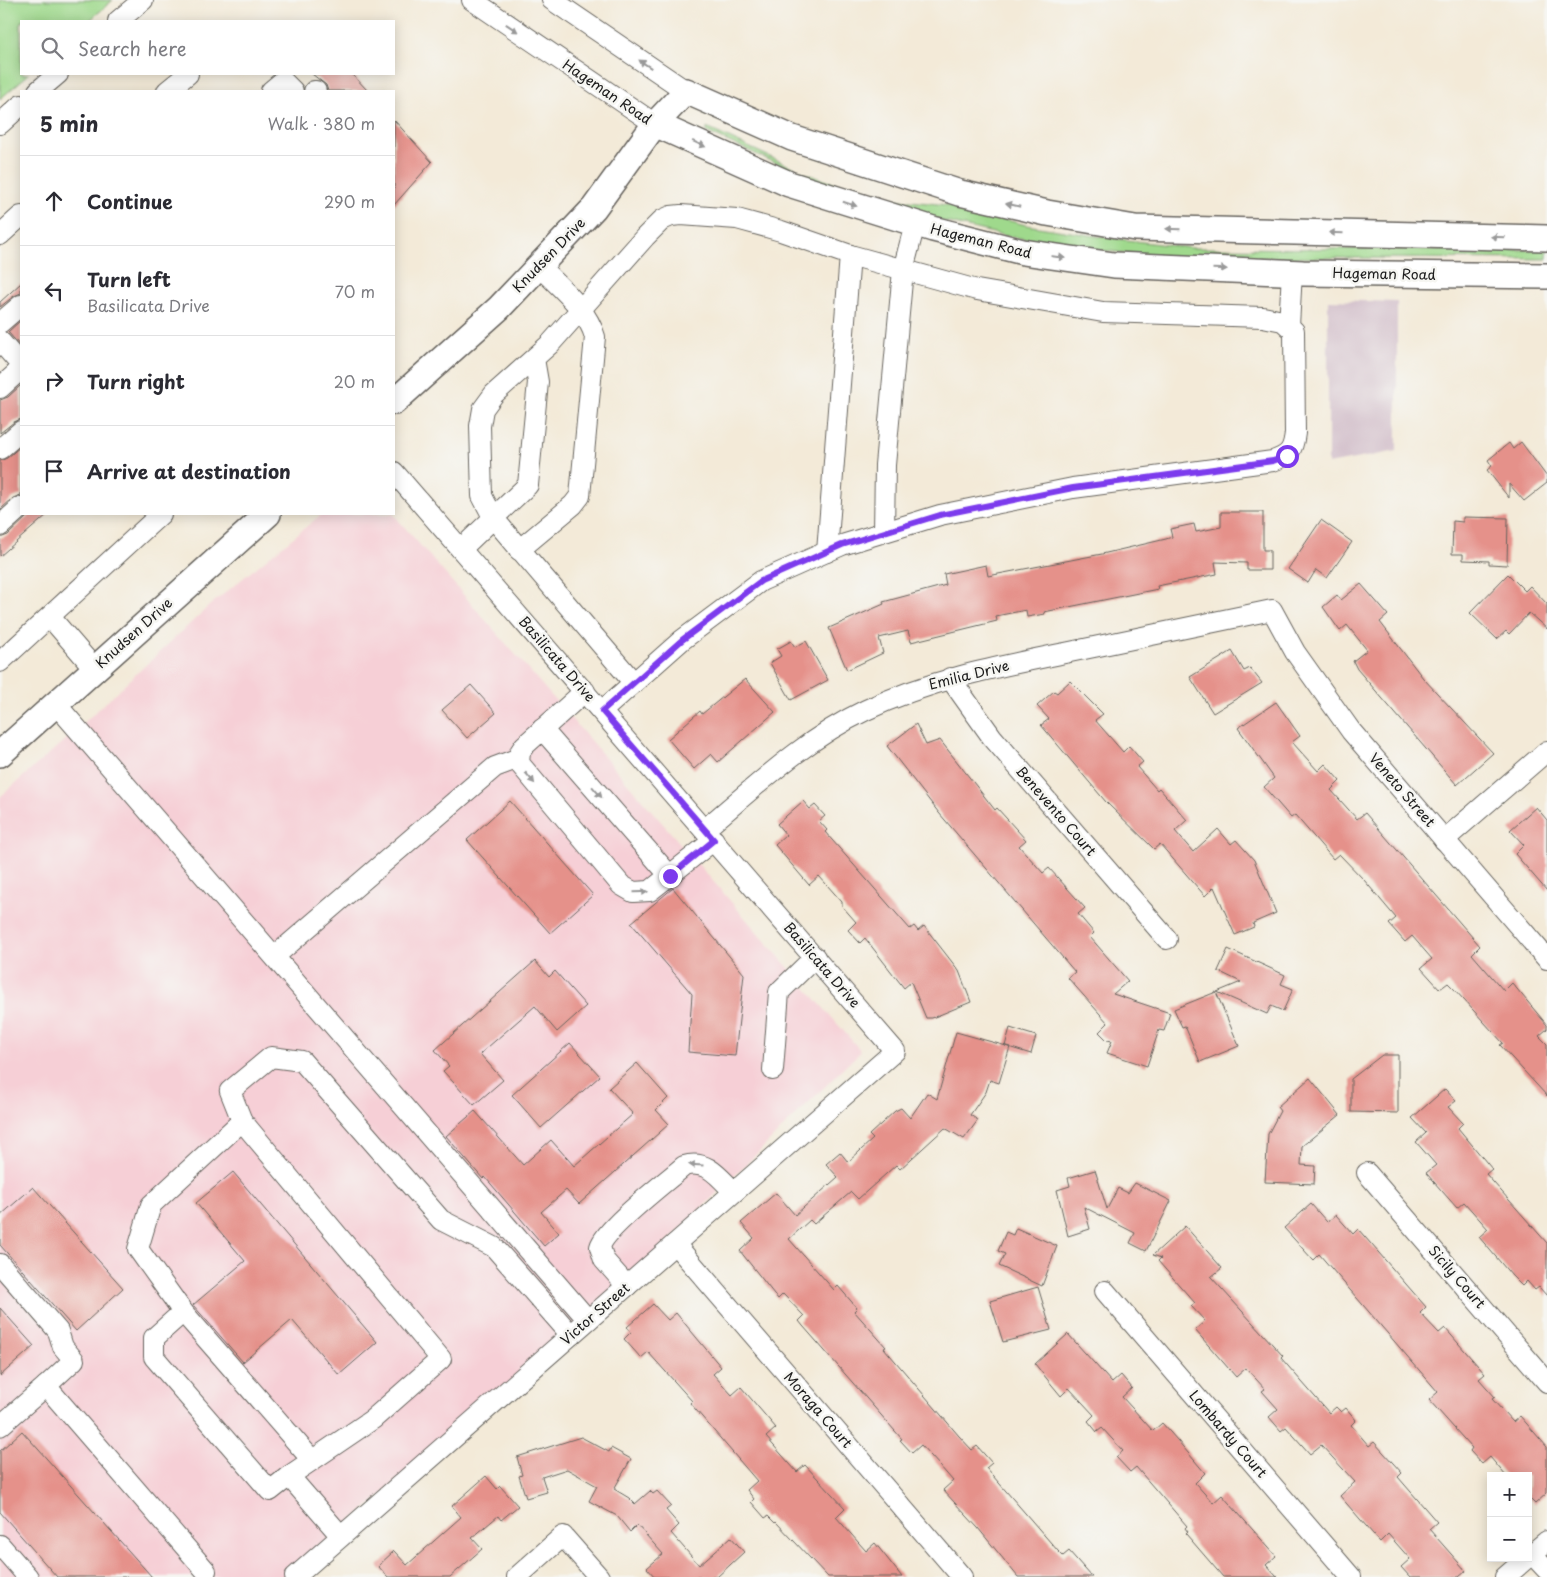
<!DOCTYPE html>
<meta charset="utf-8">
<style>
:root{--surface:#fff;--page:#f7f7f7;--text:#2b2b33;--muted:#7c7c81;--line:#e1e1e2}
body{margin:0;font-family:"Playpen Sans",sans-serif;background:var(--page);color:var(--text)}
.controls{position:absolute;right:15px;bottom:15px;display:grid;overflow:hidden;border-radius:0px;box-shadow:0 2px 12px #0003}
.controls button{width:45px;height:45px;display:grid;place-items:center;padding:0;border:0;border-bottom:1px solid var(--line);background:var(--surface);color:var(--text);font:25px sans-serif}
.stop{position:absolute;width:15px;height:15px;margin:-11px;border:4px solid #7c3aed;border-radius:50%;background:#fff}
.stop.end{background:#7c3aed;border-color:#fff;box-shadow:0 1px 5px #0008}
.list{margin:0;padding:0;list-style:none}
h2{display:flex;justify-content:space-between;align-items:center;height:65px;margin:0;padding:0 20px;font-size:21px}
h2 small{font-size:16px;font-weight:400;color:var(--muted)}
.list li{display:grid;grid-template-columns:32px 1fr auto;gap:15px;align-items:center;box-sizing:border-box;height:90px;padding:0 20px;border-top:1px solid var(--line)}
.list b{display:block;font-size:19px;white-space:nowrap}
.list p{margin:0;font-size:16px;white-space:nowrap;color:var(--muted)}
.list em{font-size:16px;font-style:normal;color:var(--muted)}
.icon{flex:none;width:28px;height:28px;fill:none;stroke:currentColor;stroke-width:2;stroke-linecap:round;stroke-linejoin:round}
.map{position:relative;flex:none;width:1547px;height:1577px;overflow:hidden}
.search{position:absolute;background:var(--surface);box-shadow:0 2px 12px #0003;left:20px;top:20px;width:375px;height:55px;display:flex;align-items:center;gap:12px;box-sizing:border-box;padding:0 18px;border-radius:0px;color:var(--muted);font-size:19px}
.panel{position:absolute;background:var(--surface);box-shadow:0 2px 12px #0003;left:20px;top:90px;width:375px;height:425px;border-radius:0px}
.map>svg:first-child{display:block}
</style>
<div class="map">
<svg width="1547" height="1577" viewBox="0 0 1547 1577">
<rect width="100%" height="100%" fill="#f6f6f2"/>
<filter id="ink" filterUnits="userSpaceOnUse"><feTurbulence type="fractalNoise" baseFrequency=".02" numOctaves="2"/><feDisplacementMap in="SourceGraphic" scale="10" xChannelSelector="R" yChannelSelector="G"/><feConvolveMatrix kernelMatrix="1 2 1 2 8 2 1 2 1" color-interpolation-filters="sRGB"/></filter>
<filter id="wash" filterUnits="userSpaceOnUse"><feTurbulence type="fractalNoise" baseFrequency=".0096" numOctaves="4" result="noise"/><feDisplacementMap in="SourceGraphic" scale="20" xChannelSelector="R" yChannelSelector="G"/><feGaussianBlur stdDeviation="1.12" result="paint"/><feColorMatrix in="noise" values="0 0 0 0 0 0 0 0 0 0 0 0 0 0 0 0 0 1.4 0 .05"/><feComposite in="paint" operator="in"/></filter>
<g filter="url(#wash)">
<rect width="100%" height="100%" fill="#f3ead8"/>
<polygon fill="#f6cfd6" points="322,514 393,514 861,1051 583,1325 285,1577 0,1577 0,797 73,733 209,606"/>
<polygon fill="#d1bdc9" points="1328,300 1397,302 1397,451 1328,464"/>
<g fill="#9fd98c" stroke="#5e7a54">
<polygon points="0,0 113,0 89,21 21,21 21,74 29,74 0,99"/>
<polygon points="707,128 805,173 872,197 947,205 1026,225 1102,237 1192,248 1547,250 1547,259 1168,257 1096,250 1006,236 925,217 807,177 707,132"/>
</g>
<g id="blocks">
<g fill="#e5918a">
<polygon points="312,74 352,74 368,91 328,91 326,85"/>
<polygon points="394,120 432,162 394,205"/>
<polygon points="21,283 21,293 14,296 0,307 0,302"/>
<polygon points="21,320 21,347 8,332"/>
<polygon points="21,385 21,419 14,422 0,433 0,400 8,397"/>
<polygon points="1521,442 1547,477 1547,483 1524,501 1509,484 1509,498 1487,470 1492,466 1488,460 1509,443 1513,449"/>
<polygon points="21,446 21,495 13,498 0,510 0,461 7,458"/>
<polygon points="1221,512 1263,512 1263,550 1270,550 1270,570 1247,570 1247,563 1215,562 1217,574 1157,586 1158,589 1044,612 1045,614 1027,617 1026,610 996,616 997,621 911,642 908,631 879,638 883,653 847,670 829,628 884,604 883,602 946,585 944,574 986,565 988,576 1102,554 1166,539 1172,537 1170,529 1194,524 1196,532 1221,527"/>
<polygon points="30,514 48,514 0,556 0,538 8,535"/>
<polygon points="1463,517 1508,518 1507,565 1489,564 1489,561 1463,560 1463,554 1452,554 1453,521 1463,522"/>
<polygon points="1321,520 1352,542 1327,578 1316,570 1308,583 1288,569"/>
<polygon points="1508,574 1525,591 1530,586 1547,604 1547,629 1529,613 1509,634 1506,631 1497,639 1470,613"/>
<polygon points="1361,584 1388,615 1380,622 1423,678 1493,753 1457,785 1357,669 1353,661 1367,650 1347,625 1340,631 1323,607 1337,595 1341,600"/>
<polygon points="791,641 795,647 806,641 828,680 791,700 770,663 781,656 777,649"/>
<polygon points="1232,651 1244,671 1250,668 1262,683 1213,713 1190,677"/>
<polygon points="745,679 775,712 718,762 711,754 694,769 668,739 700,711 702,714"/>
<polygon points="1070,681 1103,714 1095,720 1123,752 1129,746 1143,762 1137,767 1157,790 1159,788 1187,820 1175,831 1193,852 1218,829 1231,844 1236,840 1254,860 1276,913 1253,923 1254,927 1235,935 1214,887 1205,896 1160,844 1154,849 1106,802 1041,725 1049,719 1037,706 1054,691 1057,693"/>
<polygon points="471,685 496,713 467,738 442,710"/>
<polygon points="1276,702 1300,736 1292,742 1318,771 1325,764 1340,781 1331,790 1357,819 1365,813 1480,946 1472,954 1504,991 1512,983 1547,1025 1547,1029 1539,1036 1547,1044 1547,1096 1500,1045 1503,1043 1454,989 1448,983 1440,989 1421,968 1432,959 1412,936 1405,942 1389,924 1396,918 1364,880 1339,854 1333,859 1295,815 1291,818 1264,787 1274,778 1238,728"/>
<polygon points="916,724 926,745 940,740 995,810 997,808 1026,840 1019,846 1043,873 1049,868 1085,908 1078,914 1094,933 1090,937 1128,981 1113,994 1170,1013 1164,1031 1159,1030 1147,1066 1107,1053 1112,1041 1107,1040 1099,1032 1108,1023 1068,978 1075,972 939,813 887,746"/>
<polygon points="510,801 593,895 550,933 467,840"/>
<polygon points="803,801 810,809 815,805 825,816 819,821 827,830 825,832 910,929 914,926 918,931 924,926 959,971 971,1002 932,1018 926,1018 911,982 904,988 865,938 860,943 848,930 856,922 842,906 842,902 819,876 809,885 775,845 786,835 777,824"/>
<polygon points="1536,807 1547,820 1547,891 1515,854 1524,845 1510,830"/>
<polygon points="673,888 744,974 735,1056 688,1052 692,994 631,923"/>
<polygon points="1228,949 1285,975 1281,984 1293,989 1283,1011 1271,1006 1267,1014 1217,992 1241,982 1218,971"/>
<polygon points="535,961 549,977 555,971 586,1006 557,1032 535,1006 480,1054 503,1080 474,1105 443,1071 449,1066 435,1050"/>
<polygon points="1216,992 1239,1046 1200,1062 1185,1026 1182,1027 1174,1009"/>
<polygon points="1010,1028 1036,1036 1031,1054 1005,1046"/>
<polygon points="956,1032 1010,1047 999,1083 990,1080 986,1092 970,1115 978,1120 964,1139 945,1128 900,1169 896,1165 858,1199 851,1192 814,1224 810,1220 789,1239 834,1290 838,1286 857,1308 854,1311 886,1347 884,1348 959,1436 972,1450 977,1446 992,1463 986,1468 1058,1551 1063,1556 1069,1551 1092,1577 1018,1577 978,1528 943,1490 953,1481 940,1466 921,1445 912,1453 900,1440 902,1439 803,1326 799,1321 804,1316 783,1294 778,1299 740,1251 754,1238 741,1223 776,1193 795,1215 838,1177 826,1164 840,1152 848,1162 873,1139 869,1135 895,1111 901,1108 910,1118 927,1093 937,1099"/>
<polygon points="570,1043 600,1076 541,1128 512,1095"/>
<polygon points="1382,1055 1398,1055 1398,1113 1351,1112 1351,1079"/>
<polygon points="637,1063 668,1098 656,1110 669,1124 579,1204 566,1190 541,1212 559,1233 544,1246 485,1177 483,1179 446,1136 475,1111 523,1165 551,1140 574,1166 633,1114 609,1088"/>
<polygon points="1310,1078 1340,1115 1302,1146 1301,1165 1315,1166 1314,1184 1265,1182 1268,1134 1280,1111 1277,1107"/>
<polygon points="1445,1089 1456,1101 1448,1107 1463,1123 1458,1128 1492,1169 1486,1174 1547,1243 1547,1296 1539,1287 1535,1290 1527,1281 1522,1286 1512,1276 1479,1237 1488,1229 1464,1202 1457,1208 1426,1173 1436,1165 1416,1142 1426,1133 1412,1118"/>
<polygon points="1095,1170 1107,1209 1118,1188 1128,1193 1135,1183 1171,1201 1146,1251 1130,1243 1135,1233 1084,1207 1090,1229 1068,1236 1057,1190 1070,1186 1068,1178"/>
<polygon points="233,1172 377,1342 339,1375 292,1320 243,1362 193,1305 245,1261 196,1203"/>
<polygon points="33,1187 123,1288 76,1331 0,1245 0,1216"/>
<polygon points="1311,1204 1327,1222 1336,1215 1353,1234 1358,1229 1426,1307 1420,1313 1439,1333 1445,1328 1485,1374 1479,1379 1495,1397 1492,1399 1513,1422 1520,1416 1547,1447 1547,1493 1535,1504 1528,1497 1528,1476 1506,1476 1490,1457 1482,1464 1470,1451 1472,1448 1429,1400 1438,1392 1319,1254 1313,1260 1284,1228"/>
<polygon points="1185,1226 1222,1268 1211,1277 1283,1356 1281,1358 1329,1413 1336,1407 1341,1412 1346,1408 1356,1420 1351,1425 1369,1446 1374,1442 1402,1473 1398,1477 1437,1522 1429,1529 1466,1571 1459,1577 1410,1577 1401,1567 1410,1559 1388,1534 1380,1542 1340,1496 1355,1482 1321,1445 1310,1454 1286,1427 1281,1431 1269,1417 1278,1409 1262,1391 1265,1389 1246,1368 1236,1377 1195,1330 1205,1321 1191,1306 1195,1303 1158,1261 1161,1258 1153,1255"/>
<polygon points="1016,1228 1057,1246 1042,1286 999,1266 1005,1254 998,1251 1006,1232 1013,1235"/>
<polygon points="1038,1287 1051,1330 1003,1342 990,1301"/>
<polygon points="653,1304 668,1320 676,1313 721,1367 713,1374 732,1395 741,1387 776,1428 766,1437 797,1472 805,1465 845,1508 836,1517 866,1551 875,1543 902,1577 828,1577 776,1522 775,1523 768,1516 765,1518 751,1502 754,1499 747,1490 757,1481 690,1403 692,1401 648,1352 641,1358 624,1339 631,1332 627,1327"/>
<polygon points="0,1308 34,1346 0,1376"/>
<polygon points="1068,1334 1112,1383 1121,1375 1132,1388 1122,1397 1153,1431 1162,1423 1178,1441 1205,1473 1195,1483 1213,1503 1222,1495 1276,1556 1266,1565 1277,1577 1223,1577 1186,1534 1188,1532 1185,1528 1187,1526 1136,1467 1130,1472 1116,1457 1123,1451 1102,1428 1097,1432 1088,1421 1094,1415 1069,1388 1061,1396 1047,1379 1035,1364"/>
<polygon points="22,1431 152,1577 57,1577 0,1512 0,1451"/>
<polygon points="581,1437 609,1452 611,1448 631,1459 614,1489 629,1498 635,1504 650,1491 653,1494 657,1491 671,1506 666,1510 679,1525 671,1533 699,1565 731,1537 744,1552 717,1577 655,1577 647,1568 663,1554 637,1525 630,1532 617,1516 589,1501 597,1486 567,1469 542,1477 547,1492 526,1498 519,1476 522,1475 517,1457"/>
<polygon points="486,1476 497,1489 500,1486 518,1506 501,1520 498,1516 472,1538 482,1549 450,1577 388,1577 378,1566 394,1551 407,1565 461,1517 452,1506"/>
</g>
</g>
</g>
<g filter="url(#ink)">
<use href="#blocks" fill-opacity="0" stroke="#67645e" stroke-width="1"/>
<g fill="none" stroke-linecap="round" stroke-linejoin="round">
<defs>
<g id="minor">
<polyline points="472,0 655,124"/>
<polyline points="552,0 686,91"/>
<polyline points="118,21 143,0"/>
<polyline points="38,91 58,74"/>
<polyline points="167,91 188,74"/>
<polyline points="271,91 283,81 293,91"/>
<polyline points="314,91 316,91"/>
<polyline points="0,124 21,105"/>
<polyline points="0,235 21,216"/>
<polyline points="0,323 21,305"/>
<polyline points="1289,326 1292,272"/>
<polyline points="0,341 21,365"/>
<polyline points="0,388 21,369"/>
<polyline points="0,449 21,431"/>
<polyline points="0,526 21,507"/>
<polyline points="884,532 885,465 903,270 915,224"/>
<polyline points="461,549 528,485 538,382 534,359"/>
<path d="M519 550 573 505 580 496 595 337C587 308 559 287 539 266"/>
<polyline points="827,552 850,255"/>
<polyline points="50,617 94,668"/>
<polyline points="0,662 161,514"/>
<polyline points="950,678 992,737 1167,939"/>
<polyline points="585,691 524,746 520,752 519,763 621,885 633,892 650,891 714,840"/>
<polyline points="55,703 588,1320"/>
<path d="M602 711 682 640 761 581 842 545 940 515 1073 488 1273 461C1290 455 1293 450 1295 433L1294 331 1283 321 1263 317 1103 312 977 290 850 255 781 231 737 219 681 215 671 216 662 220 645 237 550 344 494 394 483 409 480 426 482 496 494 519 634 683"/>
<polyline points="542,729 670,876"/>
<path d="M705 829C756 786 805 739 866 710 929 680 996 667 1065 653 1134 639 1203 624 1272 610L1295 652 1351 731 1547 959"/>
<polyline points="1444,840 1547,751"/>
<polyline points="275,956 495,767 519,758"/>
<polyline points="773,1070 779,992 815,957"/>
<polyline points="242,1121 230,1091 271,1057 302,1061 441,1220 494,1247 571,1335"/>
<polyline points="1367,1173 1547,1382"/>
<polyline points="675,1244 962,1577"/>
<polyline points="0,1264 58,1331 63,1347 74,1360 46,1386"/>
<path d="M627 1286 604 1260 600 1247C605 1228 666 1182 684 1166 707 1159 719 1177 734 1192"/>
<polyline points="1105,1291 1351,1577"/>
<polyline points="183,1312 138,1249 151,1205 242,1121 441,1359 373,1419 289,1476 341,1536"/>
<polyline points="0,1426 46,1386 206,1571"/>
<polyline points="289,1476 270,1491 154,1357 154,1338 183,1312 312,1460"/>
<polyline points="0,1545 28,1577"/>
<polyline points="1532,1554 1547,1570"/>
<polyline points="1528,1557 1547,1541"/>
<polyline points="295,1577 895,1051 394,472"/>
<polyline points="517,1577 563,1536 599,1577"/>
<polyline points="1505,1577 1527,1558"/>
</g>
<g id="major">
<polyline points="655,124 789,184 933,229 1023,252 1114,265 1303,273 1547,276"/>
<polyline points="394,402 499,308 594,208 655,124 686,91 792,138 960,193 1047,213 1135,228 1547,238"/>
<polyline points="0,754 268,514"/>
</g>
</defs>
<use href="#minor" stroke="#67645e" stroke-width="22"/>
<use href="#major" stroke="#67645e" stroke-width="28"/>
<use href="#minor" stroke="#fff" stroke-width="20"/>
<use href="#major" stroke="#fff" stroke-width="25"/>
</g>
<defs><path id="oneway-solid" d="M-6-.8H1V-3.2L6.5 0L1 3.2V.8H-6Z" transform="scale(1.25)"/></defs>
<g fill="#999">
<use href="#oneway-solid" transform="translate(512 28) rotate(34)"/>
<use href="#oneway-solid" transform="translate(645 64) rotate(-147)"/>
<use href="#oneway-solid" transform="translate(699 144) rotate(24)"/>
<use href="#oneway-solid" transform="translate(850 204) rotate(17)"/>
<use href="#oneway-solid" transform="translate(1013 205) rotate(-167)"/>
<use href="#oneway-solid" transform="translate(1173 229) rotate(-179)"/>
<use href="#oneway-solid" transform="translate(1336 233) rotate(-179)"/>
<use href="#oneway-solid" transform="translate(1498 237) rotate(-179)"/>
<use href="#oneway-solid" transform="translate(1058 257) rotate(8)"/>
<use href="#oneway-solid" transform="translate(1220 269) rotate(2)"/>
<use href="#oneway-solid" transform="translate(530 778) rotate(50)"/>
<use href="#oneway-solid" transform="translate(597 792) rotate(49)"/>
<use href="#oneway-solid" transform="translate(641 892) rotate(-1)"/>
<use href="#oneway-solid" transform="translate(696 1165) rotate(-177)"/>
</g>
</g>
<g fill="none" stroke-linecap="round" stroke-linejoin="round" filter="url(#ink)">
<polyline stroke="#7c3aed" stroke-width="6" points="670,876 714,840 602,711 682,640 761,581 842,545 940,515 1073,488 1273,461 1287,456"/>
</g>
<g text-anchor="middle" stroke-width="5" stroke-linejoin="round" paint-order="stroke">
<g font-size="14" fill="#1c1c1c" stroke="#f6f6f2">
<text transform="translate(607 92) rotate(34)" y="5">Hageman Road</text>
<text transform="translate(981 241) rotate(14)" y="5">Hageman Road</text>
<text transform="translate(549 255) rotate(-46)" y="5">Knudsen Drive</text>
<text transform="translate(1384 274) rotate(1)" y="5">Hageman Road</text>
<text transform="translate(134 633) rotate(-42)" y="5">Knudsen Drive</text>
<text transform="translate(557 659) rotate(49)" y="5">Basilicata Drive</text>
<text transform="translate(969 675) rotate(-14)" y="5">Emilia Drive</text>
<text transform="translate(1402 790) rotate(49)" y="5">Veneto Street</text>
<text transform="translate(1056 811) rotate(49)" y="5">Benevento Court</text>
<text transform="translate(822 965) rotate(49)" y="5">Basilicata Drive</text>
<text transform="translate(1457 1277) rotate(49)" y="5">Sicily Court</text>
<text transform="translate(595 1314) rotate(-41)" y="5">Victor Street</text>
<text transform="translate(818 1410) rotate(49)" y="5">Moraga Court</text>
<text transform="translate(1228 1434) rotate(49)" y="5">Lombardy Court</text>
</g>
</g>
</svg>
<div class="controls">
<button>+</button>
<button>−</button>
</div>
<div class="stop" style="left:1287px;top:456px"></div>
<div class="stop end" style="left:670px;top:876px"></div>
<div class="search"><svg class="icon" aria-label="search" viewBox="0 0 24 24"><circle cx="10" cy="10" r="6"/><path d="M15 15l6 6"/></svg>Search here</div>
<section class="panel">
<h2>5 min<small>Walk · 380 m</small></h2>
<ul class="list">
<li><svg class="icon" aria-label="ahead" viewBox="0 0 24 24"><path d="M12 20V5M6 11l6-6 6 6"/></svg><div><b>Continue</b></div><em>290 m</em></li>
<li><svg class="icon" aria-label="left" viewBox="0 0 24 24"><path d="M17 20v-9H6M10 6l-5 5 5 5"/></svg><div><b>Turn left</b><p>Basilicata Drive</p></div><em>70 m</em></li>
<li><svg class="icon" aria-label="right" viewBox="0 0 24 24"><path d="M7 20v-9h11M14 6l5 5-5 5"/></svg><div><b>Turn right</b></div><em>20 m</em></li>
<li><svg class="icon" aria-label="arrive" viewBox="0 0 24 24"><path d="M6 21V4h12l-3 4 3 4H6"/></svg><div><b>Arrive at destination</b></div></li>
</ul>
</section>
</div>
